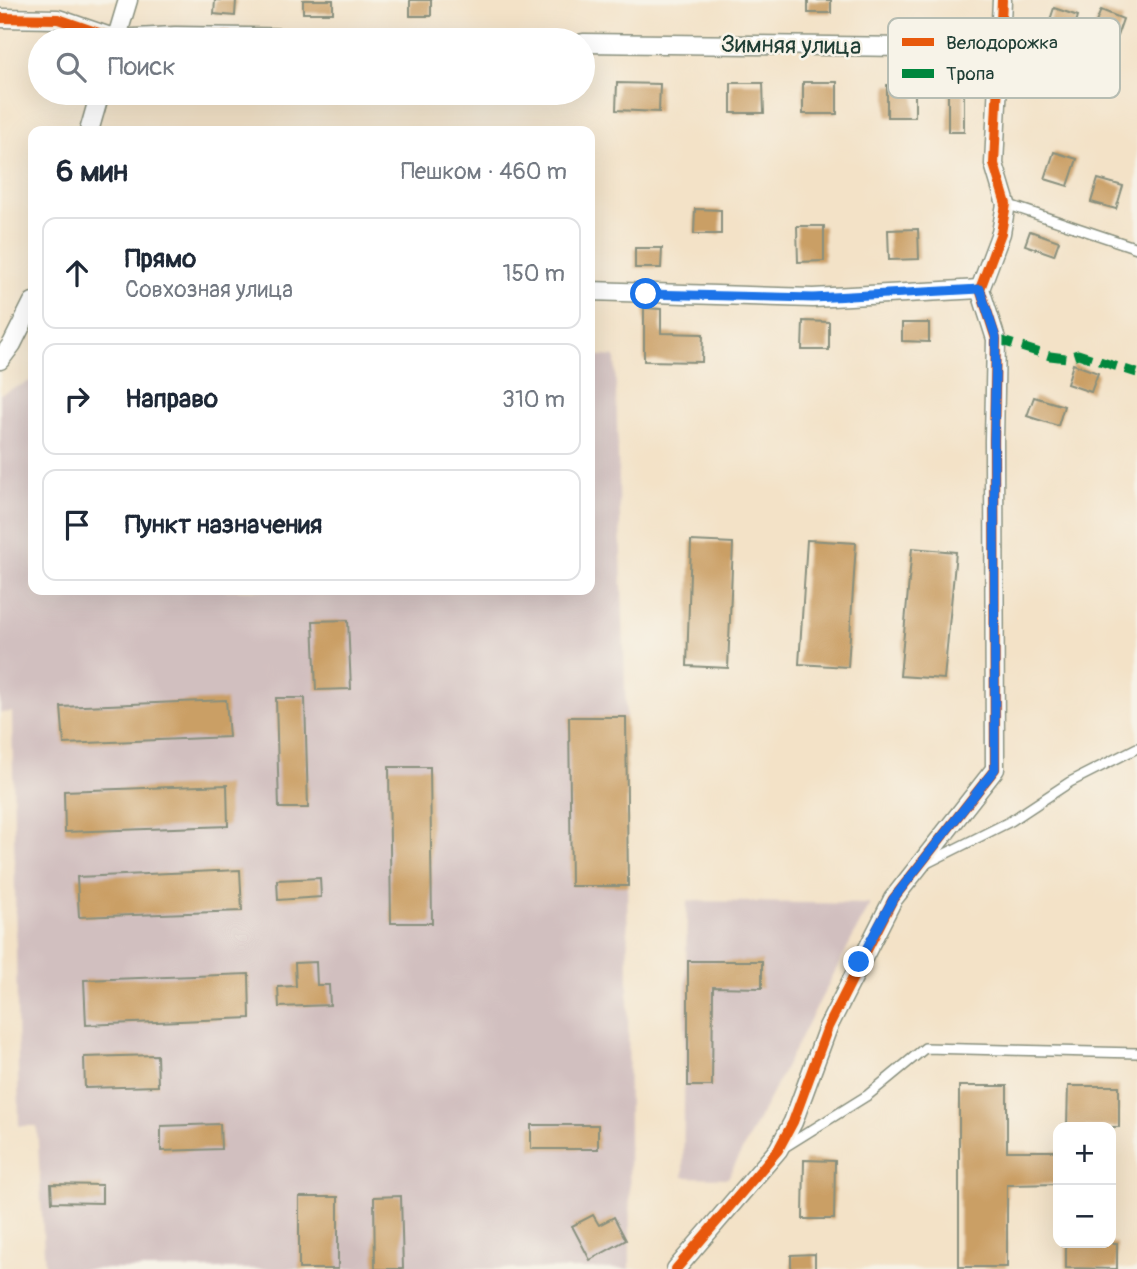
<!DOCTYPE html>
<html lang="ru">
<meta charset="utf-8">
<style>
:root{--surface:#fff;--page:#f6f6f7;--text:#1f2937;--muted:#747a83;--line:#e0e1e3}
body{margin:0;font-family:Pangolin,sans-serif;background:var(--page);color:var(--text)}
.controls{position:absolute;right:21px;bottom:21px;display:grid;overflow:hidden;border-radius:14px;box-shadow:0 7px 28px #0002}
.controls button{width:63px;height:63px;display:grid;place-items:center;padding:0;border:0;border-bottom:2px solid var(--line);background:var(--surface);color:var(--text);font:35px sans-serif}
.stop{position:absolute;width:21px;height:21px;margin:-16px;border:5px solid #1a73e8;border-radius:50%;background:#fff}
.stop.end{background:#1a73e8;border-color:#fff;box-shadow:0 2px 7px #0008}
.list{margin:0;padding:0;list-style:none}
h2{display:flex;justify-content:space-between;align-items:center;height:91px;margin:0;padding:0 28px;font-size:30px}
h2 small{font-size:23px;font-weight:400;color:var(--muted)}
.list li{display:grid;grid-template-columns:46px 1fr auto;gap:21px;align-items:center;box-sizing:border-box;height:112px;margin:0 14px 14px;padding:0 14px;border:2px solid var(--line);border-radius:14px}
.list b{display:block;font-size:26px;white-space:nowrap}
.list p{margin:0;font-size:23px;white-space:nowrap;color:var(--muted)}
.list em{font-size:23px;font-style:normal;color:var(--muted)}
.icon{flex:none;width:38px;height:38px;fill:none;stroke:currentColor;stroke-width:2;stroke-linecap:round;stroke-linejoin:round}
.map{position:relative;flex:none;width:1137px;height:1269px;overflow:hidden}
.search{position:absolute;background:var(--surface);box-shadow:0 7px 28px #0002;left:28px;top:28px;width:567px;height:77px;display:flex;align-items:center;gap:18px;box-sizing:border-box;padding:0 24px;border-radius:38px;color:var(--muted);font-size:26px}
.panel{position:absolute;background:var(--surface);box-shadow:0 7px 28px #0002;left:28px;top:126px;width:567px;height:469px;border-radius:14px}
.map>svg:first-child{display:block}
</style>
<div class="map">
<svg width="1137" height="1269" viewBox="0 0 1137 1269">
<rect width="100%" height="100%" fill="#f7f3e8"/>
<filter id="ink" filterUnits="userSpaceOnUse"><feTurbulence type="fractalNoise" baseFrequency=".0143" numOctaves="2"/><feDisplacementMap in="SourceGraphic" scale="14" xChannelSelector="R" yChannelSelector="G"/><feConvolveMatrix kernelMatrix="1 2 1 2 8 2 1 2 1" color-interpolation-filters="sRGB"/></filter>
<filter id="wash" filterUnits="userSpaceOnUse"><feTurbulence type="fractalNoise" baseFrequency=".00686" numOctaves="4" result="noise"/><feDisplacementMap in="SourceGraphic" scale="28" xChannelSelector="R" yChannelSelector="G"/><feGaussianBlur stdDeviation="1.57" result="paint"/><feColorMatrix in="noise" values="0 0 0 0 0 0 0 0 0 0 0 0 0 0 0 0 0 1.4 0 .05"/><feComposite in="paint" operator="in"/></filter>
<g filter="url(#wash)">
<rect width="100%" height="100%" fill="#f3e2c7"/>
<g fill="#d1bfbf">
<polygon points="590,355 615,357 626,717 630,1269 45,1269 37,1126 19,1126 12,712 0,713 0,394 33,380 33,590 590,590"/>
<polygon points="687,901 870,904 728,1178 683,1177"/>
</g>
<g id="blocks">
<g fill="#ca9f65">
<polygon points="215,0 236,0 235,16 214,14"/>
<rect x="303" y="0" width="30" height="13"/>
<rect x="410" y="0" width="21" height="16"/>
<rect x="808" y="0" width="23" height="13"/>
<polygon points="1054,8 1078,16 1069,46 1044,38"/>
<polygon points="1101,10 1123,19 1116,39 1093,30"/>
<rect x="803" y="82" width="34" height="32"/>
<polygon points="617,83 660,84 659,112 616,110"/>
<polygon points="731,83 763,83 764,113 731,113"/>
<rect x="887" y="85" width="28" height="32"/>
<rect x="948" y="93" width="16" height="39"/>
<polygon points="1054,152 1077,159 1068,186 1045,179"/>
<polygon points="1098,179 1123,186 1116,209 1091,202"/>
<polygon points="695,209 721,210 721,234 694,234"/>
<polygon points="797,226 824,226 824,261 798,262"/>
<polygon points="918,229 919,259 889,260 888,230"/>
<polygon points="1030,231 1059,241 1054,255 1025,245"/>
<polygon points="635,248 662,248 661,268 635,268"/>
<polygon points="644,308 661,309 661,333 703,334 702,362 644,361"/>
<polygon points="803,321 829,322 829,350 802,350"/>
<polygon points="902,323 929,323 929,342 902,341"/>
<polygon points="1073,364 1098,373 1091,392 1067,384"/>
<polygon points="1034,397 1064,406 1058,426 1027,416"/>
<polygon points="807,540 856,543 848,667 799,664"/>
<polygon points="691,541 733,543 728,668 687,666"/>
<polygon points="912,548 956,552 944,679 900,676"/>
<polygon points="348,620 351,689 316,690 313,621"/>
<polygon points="276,698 305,698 308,808 279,808"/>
<polygon points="226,700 229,737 64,744 61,707"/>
<polygon points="569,717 626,717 628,886 571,886"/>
<polygon points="389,767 430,767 432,923 391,923"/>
<polygon points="227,785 228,826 65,832 64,791"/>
<polygon points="240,870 242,911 79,917 77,877"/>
<polygon points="320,878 321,897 278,900 277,880"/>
<polygon points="688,961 762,961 762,988 713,987 712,1086 688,1086"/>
<polygon points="316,962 317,985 329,985 330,1005 279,1007 278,987 296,986 295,963"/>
<polygon points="249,974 250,1018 86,1025 84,980"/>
<polygon points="157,1055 158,1086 85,1088 84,1057"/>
<polygon points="959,1086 1007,1086 1007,1151 1058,1151 1058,1184 1007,1185 1007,1267 959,1267"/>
<polygon points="1068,1086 1119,1086 1119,1127 1067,1127"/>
<polygon points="220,1124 221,1149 161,1151 161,1126"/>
<rect x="531" y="1125" width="67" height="24"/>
<polygon points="804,1160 835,1161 834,1219 803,1219"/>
<polygon points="51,1184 102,1185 102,1203 52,1202"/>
<polygon points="401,1196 403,1269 375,1269 374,1197"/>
<rect x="299" y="1197" width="39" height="72"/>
<polygon points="593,1215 599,1225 614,1217 626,1240 590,1260 572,1226"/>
<polygon points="1066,1243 1117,1243 1117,1269 1066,1268"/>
<polygon points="815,1254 815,1269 791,1269 791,1255"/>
</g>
</g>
</g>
<g filter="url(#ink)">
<use href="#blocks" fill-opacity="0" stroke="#89907e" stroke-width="2"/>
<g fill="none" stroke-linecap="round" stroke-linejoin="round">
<defs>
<g id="lane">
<polyline points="1006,204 1137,248"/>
<polyline points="927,863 1011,821 1070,782 1137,748"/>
<polyline points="783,1148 868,1095 925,1048 1137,1053"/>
</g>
<g id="street">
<polyline points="0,18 58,19 116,39 175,36 439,40"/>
<polyline points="116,40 128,0"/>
<polyline points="583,43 906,47 999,58"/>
<polyline points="89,131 100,93"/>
<polyline points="590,291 813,298 980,289"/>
<polyline points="0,360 12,344 33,302"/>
<polyline points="676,1269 778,1150 793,1122 828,1027 893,899 995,769 994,440 996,339 980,289 1001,233 1006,204 994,164 1002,0"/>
</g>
</defs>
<use href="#lane" stroke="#89907e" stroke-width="12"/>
<use href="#street" stroke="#89907e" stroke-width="21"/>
<use href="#lane" stroke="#fff" stroke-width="9"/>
<use href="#street" stroke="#fff" stroke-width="18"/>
<polyline stroke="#00873e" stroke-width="9" stroke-dasharray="18 9" stroke-linecap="butt" points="996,339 1050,356 1066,358 1078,354 1137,373"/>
<defs>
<g id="cycleway">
<polyline points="0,18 58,19 116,39 175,36 439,40"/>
<polyline points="676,1269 778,1150 793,1122 828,1027 893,899 995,769 994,440 996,339 980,289 1001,233 1006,204 994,164 1002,0"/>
</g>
</defs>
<use href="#cycleway" stroke="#f7f3e8" stroke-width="15"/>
<use href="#cycleway" stroke="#e8590c" stroke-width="10"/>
</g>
</g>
<g fill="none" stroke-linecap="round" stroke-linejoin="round" filter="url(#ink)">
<polyline stroke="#1a73e8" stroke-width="9" points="646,294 813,298 980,289 996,338 994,440 995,769 893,899 859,962"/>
</g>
<g text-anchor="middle" stroke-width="5" stroke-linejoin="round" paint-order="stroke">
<g font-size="24" fill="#1f3d34" stroke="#f7f3e8">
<text transform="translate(791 45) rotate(1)" y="8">Зимняя улица</text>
</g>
</g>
<rect x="888" y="18" width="232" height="80" rx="10" fill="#f7f3e8" stroke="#b6bcb2" stroke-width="2"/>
<rect x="902" y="38" width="32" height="8" fill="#e8590c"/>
<rect x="902" y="69" width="32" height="9" fill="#00873e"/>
<g font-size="19" fill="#1f3d34">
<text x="946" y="49">Велодорожка</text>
<text x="946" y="80">Тропа</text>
</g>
</svg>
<div class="controls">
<button>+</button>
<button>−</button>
</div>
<div class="stop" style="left:646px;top:294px"></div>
<div class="stop end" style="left:859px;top:962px"></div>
<div class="search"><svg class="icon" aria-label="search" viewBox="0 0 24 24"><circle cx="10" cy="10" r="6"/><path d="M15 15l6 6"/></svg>Поиск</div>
<section class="panel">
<h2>6 мин<small>Пешком · 460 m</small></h2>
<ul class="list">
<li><svg class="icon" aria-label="ahead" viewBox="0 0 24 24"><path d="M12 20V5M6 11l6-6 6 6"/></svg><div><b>Прямо</b><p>Совхозная улица</p></div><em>150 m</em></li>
<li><svg class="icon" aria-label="right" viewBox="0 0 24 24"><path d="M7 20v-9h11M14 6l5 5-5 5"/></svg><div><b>Направо</b></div><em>310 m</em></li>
<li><svg class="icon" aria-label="arrive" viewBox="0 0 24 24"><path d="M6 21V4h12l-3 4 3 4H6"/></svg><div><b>Пункт назначения</b></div></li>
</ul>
</section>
</div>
